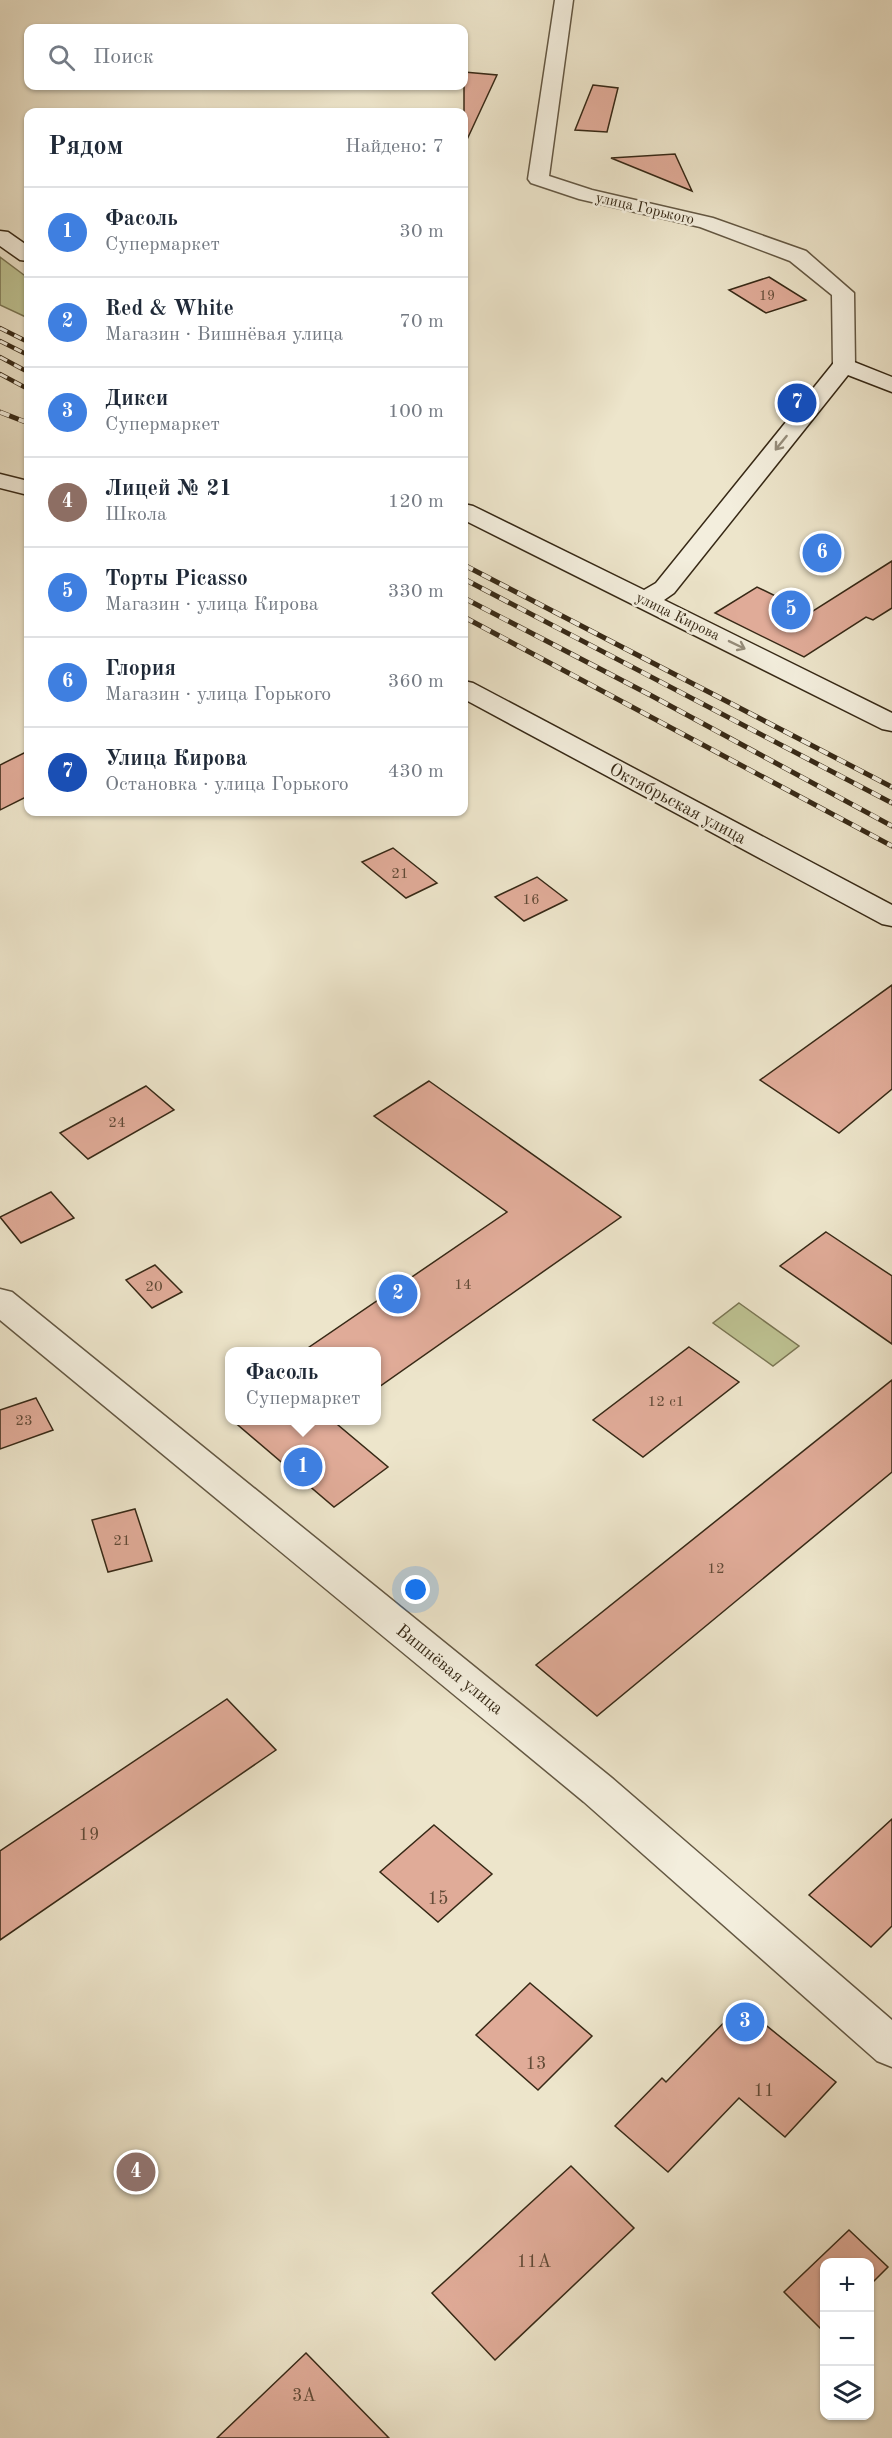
<!DOCTYPE html>
<html lang="ru">
<meta charset="utf-8">
<style>
:root{--surface:#fff;--page:#f2f2f3;--text:#1f2937;--muted:#747a83;--line:#e0e1e3;--accent:#2563eb}
body{margin:0;font-family:"Old Standard TT",serif;background:var(--page);color:var(--text)}
.controls{position:absolute;right:18px;bottom:18px;display:grid;overflow:hidden;border-radius:12px;box-shadow:0 2px 4px #0004}
.controls button{width:54px;height:54px;display:grid;place-items:center;padding:0;border:0;border-bottom:2px solid var(--line);background:var(--surface);color:var(--text);font:30px sans-serif}
.you{position:absolute;left:416px;top:1590px;width:21px;height:21px;margin:-15px;border:4px solid #fff;border-radius:50%;background:#1a73e8;box-shadow:0 0 0 9px #1a73e833}
.badge{display:grid;place-items:center;width:39px;height:39px;border-radius:50%;background:var(--accent);color:#fff;font-size:20px;font-weight:700}
.pin{position:absolute;translate:-50% -50%;border:3px solid #fff;box-shadow:0 2px 6px #0006}
.popup{position:absolute;left:225px;top:1347px;width:156px;height:78px;box-sizing:border-box;display:grid;place-content:center;border-radius:12px;background:var(--surface);filter:drop-shadow(0 2px 4px #0005);font-size:20px;white-space:nowrap;color:var(--muted)}
.popup b{font-size:22px;color:var(--text)}
.popup::after{content:'';position:absolute;left:50%;top:100%;margin-left:-12px;border:12px solid transparent;border-top-color:var(--surface)}
.list{margin:0;padding:0;list-style:none}
h2{display:flex;justify-content:space-between;align-items:center;height:78px;margin:0;padding:0 24px;font-size:26px}
h2 small{font-size:20px;font-weight:400;color:var(--muted)}
.list li{display:grid;grid-template-columns:39px 1fr auto;gap:18px;align-items:center;box-sizing:border-box;height:90px;padding:0 24px;border-top:2px solid var(--line)}
.list b{display:block;font-size:22px;white-space:nowrap}
.list p{margin:0;font-size:20px;white-space:nowrap;color:var(--muted)}
.list em{font-size:20px;font-style:normal;color:var(--muted)}
.icon{flex:none;width:33px;height:33px;fill:none;stroke:currentColor;stroke-width:2;stroke-linecap:round;stroke-linejoin:round}
.map{position:relative;flex:none;width:892px;height:2438px;overflow:hidden}
.search{position:absolute;background:var(--surface);box-shadow:0 2px 4px #0004;left:24px;top:24px;width:444px;height:66px;display:flex;align-items:center;gap:15px;box-sizing:border-box;padding:0 21px;border-radius:12px;color:var(--muted);font-size:22px}
.panel{position:absolute;background:var(--surface);box-shadow:0 2px 4px #0004;left:24px;top:108px;width:444px;height:708px;border-radius:12px}
.map>svg:first-child{display:block}
</style>
<div class="map">
<svg width="892" height="2438" viewBox="0 0 892 2438">
<rect width="100%" height="100%" fill="#ede5cb"/>
<filter id="stains"><feTurbulence type="fractalNoise" baseFrequency=".00333" numOctaves="4"/><feColorMatrix values="0 0 0 0 .2 0 0 0 0 .09 0 0 0 0 .02 0 0 0 .5 -.17"/></filter>
<radialGradient id="worn" r=".72"><stop offset=".6" stop-color="#630" stop-opacity="0"/><stop offset="1" stop-color="#630" stop-opacity=".3"/></radialGradient>
<g fill="#bec393" stroke="#7a7654" stroke-width="1.5">
<polygon points="0,257 28,278 28,318 0,305"/>
<polygon points="739,1303 799,1346 773,1366 713,1323"/>
</g>
<g fill="#e0ab98" stroke="#372916" stroke-width="1.5">
<polygon points="464,72 497,75 464,146"/>
<polygon points="593,85 618,88 607,132 575,130"/>
<polygon points="675,154 692,191 611,158"/>
<polygon points="769,277 806,300 766,313 729,290"/>
<polygon points="892,561 892,608 873,620 866,617 804,657 715,613 757,587 810,613"/>
<polygon points="28,751 28,796 0,810 0,765"/>
<polygon points="393,848 437,883 406,898 362,862"/>
<polygon points="537,877 567,900 524,921 495,897"/>
<polygon points="892,985 892,1089 839,1133 760,1080"/>
<polygon points="429,1081 621,1217 376,1389 376,1352 302,1352 507,1212 374,1116"/>
<polygon points="146,1086 174,1110 88,1159 60,1133"/>
<polygon points="51,1192 74,1218 21,1243 0,1217"/>
<polygon points="826,1232 892,1276 892,1344 780,1266"/>
<polygon points="155,1265 182,1292 152,1308 126,1280"/>
<polygon points="689,1347 739,1382 643,1457 593,1420"/>
<polygon points="892,1380 892,1472 597,1716 536,1665"/>
<polygon points="36,1398 53,1430 0,1449 0,1410"/>
<polygon points="232,1420 332,1420 388,1467 334,1507"/>
<polygon points="135,1509 152,1561 108,1572 92,1520"/>
<polygon points="227,1699 276,1750 0,1940 0,1851"/>
<polygon points="892,1819 892,1926 871,1947 809,1895"/>
<polygon points="434,1825 492,1874 438,1922 380,1872"/>
<polygon points="530,1983 592,2036 538,2090 476,2035"/>
<polygon points="741,2005 836,2082 785,2137 739,2098 668,2172 615,2126 662,2078 666,2082"/>
<polygon points="571,2166 634,2228 495,2360 432,2293"/>
<polygon points="849,2230 888,2267 870,2285 870,2262 825,2262 823,2331 784,2292"/>
<polygon points="306,2353 389,2438 217,2438"/>
</g>
<g fill="none" stroke-linecap="round" stroke-linejoin="round">
<defs>
<g id="street">
<polygon points="555,0 573,0 549,176 592,190 713,218 806,251 854,293 855,365 852,370 844,372 836,370 833,365 832,295 790,261 700,227 579,199 531,183 528,179"/>
<polygon points="0,1289 12,1292 612,1778 892,2020 892,2067 877,2061 584,1802 0,1320"/>
</g>
<g id="secondary">
<polygon points="0,231 8,232 28,246 28,261 20,260 0,246"/>
<polygon points="844,358 892,377 892,392 848,375 674,593 664,600 892,713 892,731 882,729 464,520 464,504 473,506 644,590 656,583 836,360"/>
<polygon points="0,474 28,481 28,495 0,488"/>
<polygon points="464,681 473,683 892,905 892,926 882,924 464,699"/>
</g>
</defs>
<use href="#street" stroke="#645843" stroke-width="3"/>
<use href="#secondary" stroke="#372916" stroke-width="3"/>
<use href="#street" fill="#f3eedd" fill-rule="evenodd"/>
<use href="#secondary" fill="#f3eedd" fill-rule="evenodd"/>
<defs>
<g id="rail-far1">
<polyline points="0,328 28,342"/>
<polyline points="0,341 28,355"/>
<polyline points="0,357 28,372"/>
<polyline points="0,374 28,389"/>
</g>
<g id="rail">
<polyline points="0,412 28,423"/>
<polyline points="464,565 892,787"/>
<polyline points="464,579 892,803"/>
<polyline points="464,598 652,696 892,826"/>
<polyline points="464,617 892,846"/>
</g>
</defs>
<use href="#rail-far1" stroke="#372916" stroke-width="4.5"/>
<use href="#rail" stroke="#372916" stroke-width="5"/>
<use href="#rail-far1" stroke="#f3eedd" stroke-width="3" stroke-dasharray="8" stroke-linecap="butt"/>
<use href="#rail" stroke="#f3eedd" stroke-width="4" stroke-dasharray="10" stroke-linecap="butt"/>
</g>
<defs><path id="oneway-shaft" d="M-6 0H5M1.5-3L5.5 0L1.5 3" fill="none" stroke-width="1.6" stroke-linecap="round" stroke-linejoin="round" transform="scale(1.5)"/></defs>
<g stroke="#958c7a">
<use href="#oneway-shaft" transform="translate(781 443) rotate(129)"/>
<use href="#oneway-shaft" transform="translate(737 645) rotate(26)"/>
</g>
<g text-anchor="middle" stroke-width="5" stroke-linejoin="round" paint-order="stroke">
<g font-size="14" fill="#614a36">
<text x="767" y="300">19</text>
</g>
<g font-size="15" fill="#372916" stroke="#f3eedd">
<text transform="translate(645 208) rotate(13)" y="5">улица Горького</text>
<text transform="translate(678 616) rotate(26)" y="5">улица Кирова</text>
</g>
<g font-size="15" fill="#614a36">
<text x="400" y="878">21</text>
<text x="531" y="904">16</text>
<text x="117" y="1127">24</text>
<text x="463" y="1289">14</text>
<text x="154" y="1291">20</text>
<text x="666" y="1406">12 с1</text>
<text x="24" y="1425">23</text>
<text x="122" y="1545">21</text>
<text x="716" y="1573">12</text>
</g>
<g font-size="18" fill="#372916" stroke="#f3eedd">
<text transform="translate(678 803) rotate(28)" y="6">Октябрьская улица</text>
<text transform="translate(450 1669) rotate(39)" y="6">Вишнёвая улица</text>
</g>
<g font-size="18" fill="#614a36">
<text x="89" y="1840">19</text>
<text x="438" y="1904">15</text>
<text x="536" y="2069">13</text>
<text x="764" y="2096">11</text>
<text x="534" y="2267">11А</text>
<text x="304" y="2401">3А</text>
</g>
</g>
<rect width="100%" height="100%" filter="url(#stains)"/>
<rect width="100%" height="100%" fill="url(#worn)"/>
</svg>
<div class="controls">
<button>+</button>
<button>−</button>
<button><svg class="icon" aria-label="layers" viewBox="0 0 24 24"><path d="M12 4l9 5-9 5-9-5zM3 14l9 5 9-5"/></svg></button>
</div>
<div class="you"></div>
<div class="pin badge" style="left:303px;top:1467px;background:#3f7fe0">1</div>
<div class="popup"><b>Фасоль</b>Супермаркет</div>
<div class="pin badge" style="left:398px;top:1294px;background:#3f7fe0">2</div>
<div class="pin badge" style="left:745px;top:2022px;background:#3f7fe0">3</div>
<div class="pin badge" style="left:136px;top:2172px;background:#8d6e63">4</div>
<div class="pin badge" style="left:791px;top:610px;background:#3f7fe0">5</div>
<div class="pin badge" style="left:822px;top:553px;background:#3f7fe0">6</div>
<div class="pin badge" style="left:797px;top:403px;background:#1a4fb4">7</div>
<div class="search"><svg class="icon" aria-label="search" viewBox="0 0 24 24"><circle cx="10" cy="10" r="6"/><path d="M15 15l6 6"/></svg>Поиск</div>
<section class="panel">
<h2>Рядом<small>Найдено: 7</small></h2>
<ul class="list">
<li><span class="badge" style="background:#3f7fe0">1</span><div><b>Фасоль</b><p>Супермаркет</p></div><em>30 m</em></li>
<li><span class="badge" style="background:#3f7fe0">2</span><div><b>Red &amp; White</b><p>Магазин · Вишнёвая улица</p></div><em>70 m</em></li>
<li><span class="badge" style="background:#3f7fe0">3</span><div><b>Дикси</b><p>Супермаркет</p></div><em>100 m</em></li>
<li><span class="badge" style="background:#8d6e63">4</span><div><b>Лицей № 21</b><p>Школа</p></div><em>120 m</em></li>
<li><span class="badge" style="background:#3f7fe0">5</span><div><b>Торты Picasso</b><p>Магазин · улица Кирова</p></div><em>330 m</em></li>
<li><span class="badge" style="background:#3f7fe0">6</span><div><b>Глория</b><p>Магазин · улица Горького</p></div><em>360 m</em></li>
<li><span class="badge" style="background:#1a4fb4">7</span><div><b>Улица Кирова</b><p>Остановка · улица Горького</p></div><em>430 m</em></li>
</ul>
</section>
</div>
